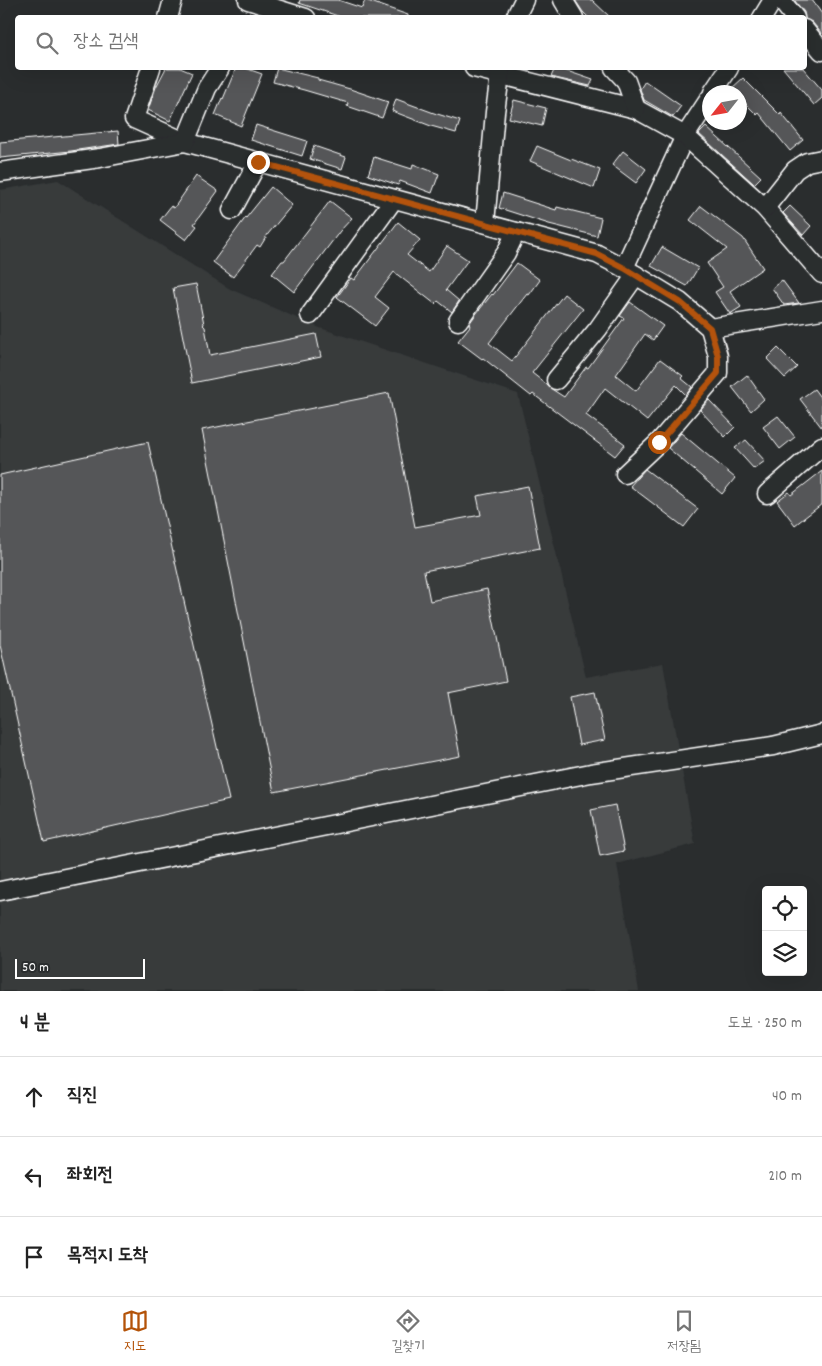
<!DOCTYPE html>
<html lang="ko">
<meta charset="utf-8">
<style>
:root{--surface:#fff;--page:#f2f2f2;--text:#222;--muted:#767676;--line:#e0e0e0;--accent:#b45309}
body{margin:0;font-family:Dekko,"Poor Story",sans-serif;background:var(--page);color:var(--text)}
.controls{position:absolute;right:15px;bottom:15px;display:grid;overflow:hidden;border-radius:5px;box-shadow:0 5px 20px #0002}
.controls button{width:45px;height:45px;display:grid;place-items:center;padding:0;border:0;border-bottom:1px solid var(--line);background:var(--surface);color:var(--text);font:25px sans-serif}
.compass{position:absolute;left:702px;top:85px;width:45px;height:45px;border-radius:50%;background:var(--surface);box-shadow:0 5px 20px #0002;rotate:239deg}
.scale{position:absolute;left:15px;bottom:12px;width:130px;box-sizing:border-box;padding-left:5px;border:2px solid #fff;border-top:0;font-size:14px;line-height:18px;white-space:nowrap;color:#fff;-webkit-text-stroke:4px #2a2d2e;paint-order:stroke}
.stop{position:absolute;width:15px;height:15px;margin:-11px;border:4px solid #b45309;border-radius:50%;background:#fff}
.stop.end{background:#b45309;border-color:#fff;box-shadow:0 1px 5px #0008}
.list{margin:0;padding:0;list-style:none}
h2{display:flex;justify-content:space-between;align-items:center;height:65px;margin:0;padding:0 20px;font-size:21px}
h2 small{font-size:16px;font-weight:400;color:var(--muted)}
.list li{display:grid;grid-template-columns:32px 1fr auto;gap:15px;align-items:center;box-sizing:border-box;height:80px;padding:0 20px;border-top:1px solid var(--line)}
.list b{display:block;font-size:19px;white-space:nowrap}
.list em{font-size:16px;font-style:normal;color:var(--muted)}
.icon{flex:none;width:28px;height:28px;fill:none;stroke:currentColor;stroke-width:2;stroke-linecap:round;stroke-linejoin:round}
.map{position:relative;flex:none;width:822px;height:991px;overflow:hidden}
.search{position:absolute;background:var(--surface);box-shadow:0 5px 20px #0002;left:15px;right:15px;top:15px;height:55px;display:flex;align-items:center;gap:12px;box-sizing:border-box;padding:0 18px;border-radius:5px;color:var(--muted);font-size:19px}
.sheet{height:305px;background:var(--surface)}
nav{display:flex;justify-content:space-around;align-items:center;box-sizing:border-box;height:70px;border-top:1px solid var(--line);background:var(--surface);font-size:14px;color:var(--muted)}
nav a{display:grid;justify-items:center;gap:2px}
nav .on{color:var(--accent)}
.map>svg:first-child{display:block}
</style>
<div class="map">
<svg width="822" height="991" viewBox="0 0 822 991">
<rect width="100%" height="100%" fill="#2a2d2e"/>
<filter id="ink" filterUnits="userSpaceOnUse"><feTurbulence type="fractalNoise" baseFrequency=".02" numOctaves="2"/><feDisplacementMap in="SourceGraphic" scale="10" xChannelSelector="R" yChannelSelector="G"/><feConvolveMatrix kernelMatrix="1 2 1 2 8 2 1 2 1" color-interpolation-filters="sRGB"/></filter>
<g filter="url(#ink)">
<polygon fill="#373a3b" points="58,180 230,289 320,328 518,394 586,677 663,663 695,844 617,864 639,991 0,991 0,190"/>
<g fill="#555758" stroke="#fff">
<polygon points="300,0 338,0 362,8 365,0 408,15 408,18 344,18 299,3"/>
<polygon points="575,0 592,0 611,18 589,18 583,12"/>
<polygon points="794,0 812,0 822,14 822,34 812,22 805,19 804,12"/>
<polygon points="166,68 180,68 192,73 170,121 148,110 156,87"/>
<polygon points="236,68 245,68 262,74 241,126 215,115 222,98 223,99"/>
<polygon points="277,68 318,78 318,80 350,89 388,102 382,118 347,106 348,103 304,90 273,82"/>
<polygon points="555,68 558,68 593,80 590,86 551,77"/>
<polygon points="783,68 803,68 822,90 822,98 814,105"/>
<polygon points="743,78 780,115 781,113 803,140 790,151 759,113 757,115 740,98 740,92 734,92 731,89"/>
<polygon points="645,81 681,106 673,117 644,100 640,89"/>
<polygon points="396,99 434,113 460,121 456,133 431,126 392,111"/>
<polygon points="514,100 546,108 542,126 509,118"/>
<polygon points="256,125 307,141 302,156 251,140"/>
<polygon points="706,127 761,177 754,184 699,134"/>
<polygon points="118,131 119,144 71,151 0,158 0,142"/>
<polygon points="314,146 346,157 342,169 310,159"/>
<polygon points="537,146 571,160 571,159 600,170 594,188 530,161"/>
<polygon points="623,151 646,169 636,183 612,165"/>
<polygon points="374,157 412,169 413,164 439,174 432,193 400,181 398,185 368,175"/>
<polygon points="196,176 218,191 194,224 197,226 186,240 160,220 171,206 174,208"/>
<polygon points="271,187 292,205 268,234 260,247 257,245 233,277 213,262 246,217 246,218"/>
<polygon points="503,193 556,210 557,207 601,218 597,236 549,224 499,208"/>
<polygon points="330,201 352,218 340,231 294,292 272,274 282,261 284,261"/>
<polygon points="701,206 743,238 763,268 730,291 741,307 730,314 715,292 723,287 707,263 727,249 690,220"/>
<polygon points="790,206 811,226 803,235 783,213"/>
<polygon points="398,222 420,240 407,255 429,272 447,246 468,260 446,290 459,301 452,312 438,301 435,304 394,272 375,297 389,308 375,326 337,297 351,278 354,280"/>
<polygon points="662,247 698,268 687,286 651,266"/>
<polygon points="517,263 540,280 529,295 527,294 489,343 512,361 564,294 583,309 532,373 546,384 550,388 564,397 586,367 588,368 624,318 620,316 630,302 663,326 653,340 645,334 616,375 636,391 660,359 683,376 681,378 692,387 686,395 676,385 647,421 605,388 586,415 625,444 615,456 533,394 531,396 483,358 482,359 458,341 470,326 469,324 476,314 492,294 493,295"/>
<polygon points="782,280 799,303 784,305 772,288"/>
<polygon points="196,284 204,324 203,325 205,327 210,355 316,334 321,357 192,383 173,288"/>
<polygon points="778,348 797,367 785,378 767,359"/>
<polygon points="747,375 764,399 751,411 732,387"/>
<polygon points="814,389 822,400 822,428 800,399"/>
<polygon points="389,393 415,527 481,515 477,496 528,486 540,548 424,571 430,601 487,589 506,681 448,693 460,756 274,792 202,430"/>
<polygon points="709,400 735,427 725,437 700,410"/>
<polygon points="778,416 795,437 780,449 763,427"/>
<polygon points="681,433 735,478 722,494 668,448"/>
<polygon points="746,440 765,461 754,469 735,448"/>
<polygon points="148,442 229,800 44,842 0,645 0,475"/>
<polygon points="645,469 698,509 684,527 630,486"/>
<polygon points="822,471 822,504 795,525 777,501 789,492 791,495"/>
<polygon points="595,692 605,740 579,745 570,697"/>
<polygon points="615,805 624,851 600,856 591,810"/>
</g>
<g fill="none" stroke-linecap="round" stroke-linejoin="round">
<defs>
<g id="street">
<polyline points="248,0 306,18"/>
<polyline points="563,0 574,18"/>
<polyline points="781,0 795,18"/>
<polyline points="168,18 173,0"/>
<polyline points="515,18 524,0"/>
<polyline points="762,18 773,0"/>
<polyline points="804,29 822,51"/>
<polyline points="151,68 134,119 185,142 597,254 624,268 685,136 710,98"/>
<polyline points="474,68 636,109 685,136 765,208 822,274"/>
<polyline points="614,68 626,81 636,109"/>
<polyline points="713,92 729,68"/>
<polyline points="0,172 100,158 185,142 207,88 220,68"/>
<polyline points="765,208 795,170 807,162 822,159"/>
<polyline points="232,210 258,162"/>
<polyline points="485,223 495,112 501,68"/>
<polyline points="624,268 680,302 710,328 718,356 718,373 659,442 625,474"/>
<polyline points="310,315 394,199"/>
<polyline points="458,321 506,253 516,232"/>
<polyline points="710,328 822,310"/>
<polyline points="556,380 598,329 636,275"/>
<polyline points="767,494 822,446"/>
<polyline points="0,891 591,773 773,746 822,734"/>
</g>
</defs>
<use href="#street" stroke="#fff" stroke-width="21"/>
<use href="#street" stroke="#2a2d2e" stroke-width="18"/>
</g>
</g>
<g fill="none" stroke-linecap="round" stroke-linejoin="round" filter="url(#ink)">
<polyline stroke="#b45309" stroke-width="6" points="258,162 597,254 624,268 680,302 710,328 718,356 718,373 659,442"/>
</g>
</svg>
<div class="controls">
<button><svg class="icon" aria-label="locate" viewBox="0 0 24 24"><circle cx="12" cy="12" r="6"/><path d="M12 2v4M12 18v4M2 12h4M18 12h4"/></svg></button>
<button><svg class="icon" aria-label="layers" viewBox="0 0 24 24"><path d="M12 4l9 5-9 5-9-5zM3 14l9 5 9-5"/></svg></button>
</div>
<svg class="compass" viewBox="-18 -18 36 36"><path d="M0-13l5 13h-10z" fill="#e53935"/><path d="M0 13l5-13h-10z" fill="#767676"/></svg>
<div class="scale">50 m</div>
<div class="stop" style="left:659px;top:442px"></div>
<div class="stop end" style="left:258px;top:162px"></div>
<div class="search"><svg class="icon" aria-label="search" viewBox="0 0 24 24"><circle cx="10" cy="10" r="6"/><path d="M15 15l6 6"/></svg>장소 검색</div>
</div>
<section class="sheet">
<h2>4 분<small>도보 · 250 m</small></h2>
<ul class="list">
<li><svg class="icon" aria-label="ahead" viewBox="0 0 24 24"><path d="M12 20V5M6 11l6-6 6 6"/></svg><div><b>직진</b></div><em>40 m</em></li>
<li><svg class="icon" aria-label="left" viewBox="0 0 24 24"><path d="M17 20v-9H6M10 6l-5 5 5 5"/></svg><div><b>좌회전</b></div><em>210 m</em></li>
<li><svg class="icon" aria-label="arrive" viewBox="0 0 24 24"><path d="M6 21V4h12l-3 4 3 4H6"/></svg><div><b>목적지 도착</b></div></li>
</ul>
</section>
<nav>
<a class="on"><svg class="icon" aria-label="map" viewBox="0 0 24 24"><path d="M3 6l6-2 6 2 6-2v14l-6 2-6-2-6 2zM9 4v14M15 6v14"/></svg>지도</a>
<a><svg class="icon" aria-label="directions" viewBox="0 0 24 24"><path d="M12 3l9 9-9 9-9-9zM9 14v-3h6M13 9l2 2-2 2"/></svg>길찾기</a>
<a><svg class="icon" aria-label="saved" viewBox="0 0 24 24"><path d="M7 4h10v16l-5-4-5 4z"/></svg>저장됨</a>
</nav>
